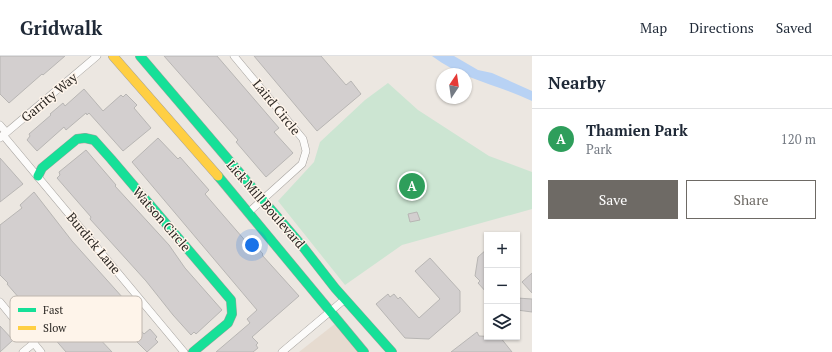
<!DOCTYPE html>
<meta charset="utf-8">
<style>
:root{--surface:#fff;--page:#f6f6f7;--text:#1f2937;--muted:#747a83;--line:#e0e1e3;--accent:#6e6a65}
body{margin:0;font-family:"PT Serif",serif;background:var(--page);color:var(--text)}
.controls{position:absolute;right:12px;bottom:12px;display:grid;overflow:hidden;border-radius:0px;box-shadow:0 1px 3px #0004}
.controls button{width:36px;height:36px;display:grid;place-items:center;padding:0;border:0;border-bottom:1px solid var(--line);background:var(--surface);color:var(--text);font:20px sans-serif}
.compass{position:absolute;left:436px;top:12px;width:36px;height:36px;border-radius:50%;background:var(--surface);box-shadow:0 1px 3px #0004;rotate:13deg}
.you{position:absolute;left:252px;top:189px;width:14px;height:14px;margin:-10px;border:3px solid #fff;border-radius:50%;background:#1a73e8;box-shadow:0 0 0 6px #1a73e833}
.badge{display:grid;place-items:center;width:26px;height:26px;border-radius:50%;background:var(--accent);color:#fff;font-size:13px;font-weight:700}
.pin{position:absolute;translate:-50% -50%;border:2px solid #fff;box-shadow:0 1px 4px #0006}
.list{margin:0;padding:0;list-style:none}
h2{display:flex;justify-content:space-between;align-items:center;height:52px;margin:0;padding:0 16px;font-size:17px}
h2 small{font-size:13px;font-weight:400;color:var(--muted)}
.list li{display:grid;grid-template-columns:26px 1fr auto;gap:12px;align-items:center;box-sizing:border-box;height:60px;padding:0 16px;border-top:1px solid var(--line)}
.list b{display:block;font-size:15px;white-space:nowrap}
.list p{margin:0;font-size:13px;white-space:nowrap;color:var(--muted)}
.list em{font-size:13px;font-style:normal;color:var(--muted)}
.actions{display:flex;gap:8px;padding:12px 16px}
.actions a{flex:1;padding:9px 0;border:1px solid var(--accent);border-radius:0px;text-align:center;font-size:14px;color:var(--accent)}
.actions .main{background:var(--accent);color:#fff}
.icon{flex:none;width:22px;height:22px;fill:none;stroke:currentColor;stroke-width:2;stroke-linecap:round;stroke-linejoin:round}
.map{position:relative;flex:none;width:532px;height:296px;overflow:hidden}
header{display:flex;align-items:center;gap:24px;box-sizing:border-box;height:56px;padding:0 20px;background:var(--surface);border-bottom:1px solid var(--line)}
header strong{font-size:19px}
nav{display:flex;gap:22px;margin-inline-start:auto;font-size:14px}
main{display:flex}
aside{flex:1;background:var(--surface)}
.map>svg:first-child{display:block}
</style>
<header>
<strong>Gridwalk</strong>
<nav><a>Map</a><a>Directions</a><a>Saved</a></nav>
</header>
<main>
<div class="map">
<svg width="532" height="296" viewBox="0 0 532 296">
<rect width="100%" height="100%" fill="#ece7e1"/>
<polygon fill="#e6dbd0" points="336,267 360,296 299,296"/>
<polygon fill="#cce5d2" points="388,27 418,54 489,100 532,116 532,153 402,189 345,229 278,145 314,106 320,86 365,44"/>
<path fill="#b8d2f4" d="M432 0H454L478 14 492 17 532 35V45C498 29 462 23 432 0Z"/>
<g fill="#d3cfcf" stroke="#b8b6b4">
<polygon points="0,0 65,0 43,19 42,18 9,47 0,38"/>
<polygon points="164,0 217,0 279,72 274,76 293,97 266,121 236,86 238,84"/>
<polygon points="254,0 321,0 346,29 351,25 361,38 317,75"/>
<polygon points="84,33 103,55 121,39 123,41 126,38 137,49 134,52 151,72 123,95 89,57 87,59 86,57 66,74 64,71 37,95 27,84 30,80 29,78 51,59 50,58 63,47 65,50"/>
<polygon points="158,82 178,103 180,101 209,134 205,138 223,159 249,189 252,186 263,198 262,199 299,240 252,281 258,287 256,289 258,292 253,296 216,296 250,267 247,263 257,254 132,106"/>
<polygon points="86,94 116,129 115,130 169,189 185,212 222,254 196,278 194,276 191,279 173,259 146,225 90,163 91,161 57,122 60,119 59,116"/>
<polygon points="0,102 23,128 0,146"/>
<polygon points="34,136 72,185 132,252 126,258 144,278 150,273 157,281 155,283 158,286 147,296 134,283 131,286 122,277 120,279 109,267 96,279 112,296 66,296 7,228 8,227 0,219 0,169 22,152 20,149"/>
<polygon points="417,156 420,164 410,166 408,158"/>
<polygon points="487,193 487,237 478,227 480,225 475,220 478,201"/>
<polygon points="430,202 460,235 460,256 429,283 405,282 376,248 388,238 390,241 394,238 398,243 400,241 419,262 440,243 415,215"/>
<polygon points="532,217 532,237 522,226"/>
<polygon points="517,242 532,243 532,256 517,254"/>
<polygon points="0,270 13,284 0,296"/>
<polygon points="477,276 479,280 500,281 512,296 451,296"/>
</g>
<g fill="none" stroke-linecap="round" stroke-linejoin="round">
<defs>
<g id="street">
<polyline points="234,0 303,83 306,95 302,108 249,156"/>
<polyline points="0,69 6,76"/>
<polyline points="3,79 184,296"/>
<polyline points="0,82 97,0"/>
<polyline points="0,246 41,296"/>
<polyline points="23,296 34,287"/>
<polyline points="282,296 345,243"/>
</g>
<g id="fast">
<polyline points="140,0 303,191 335,232 392,296"/>
<polyline points="38,120 42,112 77,83 85,82 94,84 111,103 231,244 232,258 228,267 193,296"/>
<polyline points="218,120 364,296"/>
</g>
<polyline id="slow" points="113,0 218,120"/>
</defs>
<use href="#street" stroke="#a4a19d" stroke-width="8"/>
<use href="#fast" stroke="#a4a19d" stroke-width="10"/>
<use href="#slow" stroke="#a4a19d" stroke-width="10"/>
<use href="#street" stroke="#fcfbfa" stroke-width="7"/>
<use href="#fast" stroke="#16e098" stroke-width="9"/>
<use href="#slow" stroke="#ffcf43" stroke-width="9"/>
</g>
<g text-anchor="middle" stroke-width="3" stroke-linejoin="round" paint-order="stroke">
<g font-size="13" fill="#2a2622" stroke="#fef4ea">
<text transform="translate(49 41) rotate(-40)" y="5">Garrity Way</text>
<text transform="translate(277 51) rotate(51)" y="5">Laird Circle</text>
<text transform="translate(266 148) rotate(49)" y="5">Lick Mill Boulevard</text>
<text transform="translate(162 163) rotate(49)" y="5">Watson Circle</text>
<text transform="translate(94 187) rotate(50)" y="5">Burdick Lane</text>
</g>
</g>
<rect x="10" y="240" width="132" height="46" rx="6" fill="#fef4ea" stroke="#beb6ae" stroke-width="1"/>
<rect x="18" y="252" width="18" height="4" fill="#16e098"/>
<rect x="18" y="270" width="18" height="4" fill="#ffcf43"/>
<g font-size="11" fill="#2a2622">
<text x="43" y="258">Fast</text>
<text x="43" y="276">Slow</text>
</g>
</svg>
<div class="controls">
<button>+</button>
<button>−</button>
<button><svg class="icon" aria-label="layers" viewBox="0 0 24 24"><path d="M12 4l9 5-9 5-9-5zM3 14l9 5 9-5"/></svg></button>
</div>
<svg class="compass" viewBox="-18 -18 36 36"><path d="M0-13l5 13h-10z" fill="#e53935"/><path d="M0 13l5-13h-10z" fill="#747a83"/></svg>
<div class="you"></div>
<div class="pin badge" style="left:412px;top:130px;background:#2e9e5b">A</div>
</div>
<aside>
<h2>Nearby<small></small></h2>
<ul class="list">
<li><span class="badge" style="background:#2e9e5b">A</span><div><b>Thamien Park</b><p>Park</p></div><em>120 m</em></li>
</ul>
<div class="actions"><a class="main">Save</a><a>Share</a></div>
</aside>
</main>
